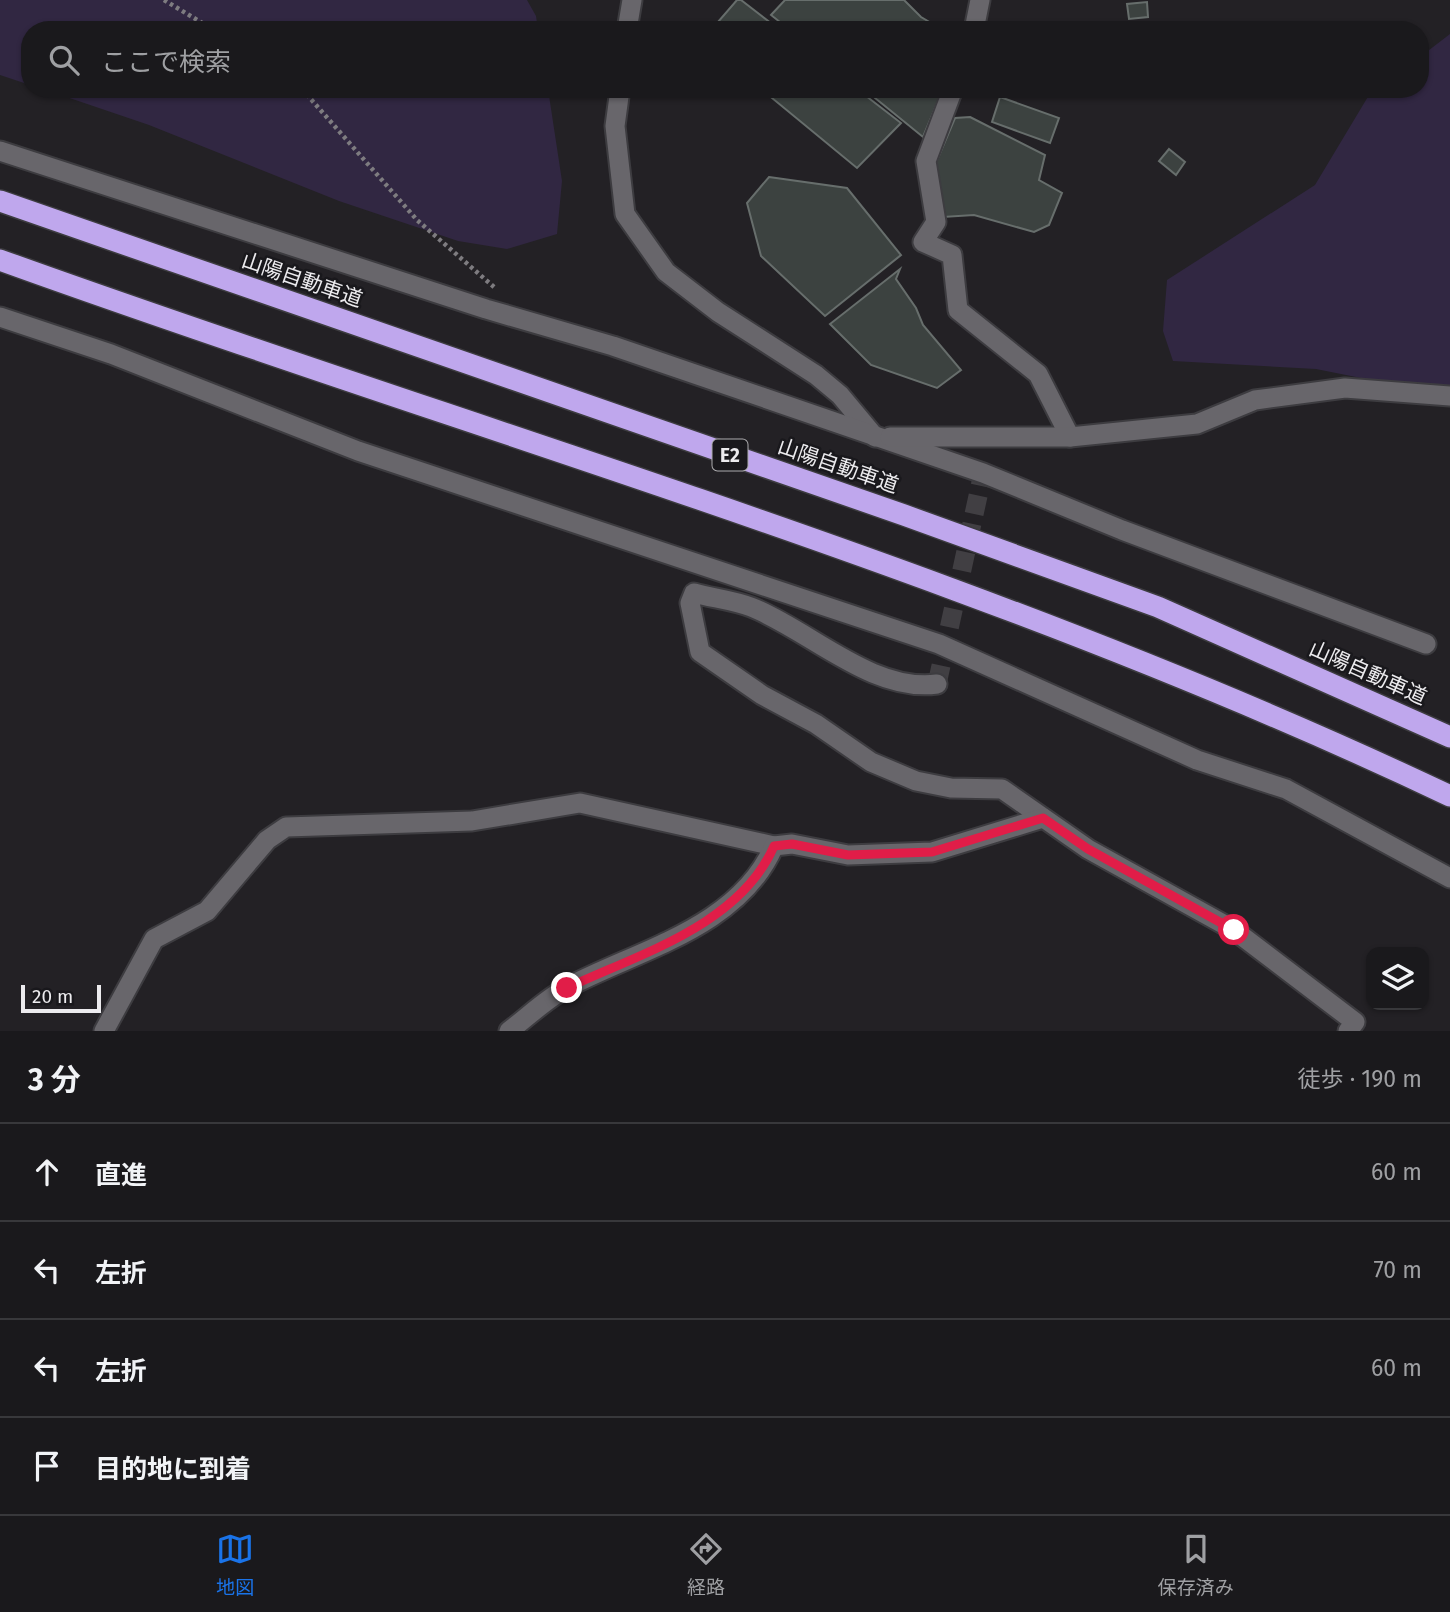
<!DOCTYPE html>
<html lang="ja">
<meta charset="utf-8">
<style>
:root{--surface:#1a191c;--page:#232225;--text:#f1f3f6;--muted:#9fa0a3;--line:#38383b;--accent:#1a73e8}
body{margin:0;font-family:"Fira Sans","Noto Sans JP",sans-serif;background:var(--page);color:var(--text)}
.controls{position:absolute;right:21px;bottom:21px;display:grid;overflow:hidden;border-radius:14px;box-shadow:0 2px 5px #0004}
.controls button{width:63px;height:63px;display:grid;place-items:center;padding:0;border:0;border-bottom:2px solid var(--line);background:var(--surface);color:var(--text);font:35px sans-serif}
.scale{position:absolute;left:21px;bottom:18px;width:80px;box-sizing:border-box;padding-left:7px;border:4px solid #ecebee;border-top:0;font-size:19px;line-height:24px;white-space:nowrap;color:#ecebee;-webkit-text-stroke:5px #19181c;paint-order:stroke}
.stop{position:absolute;width:21px;height:21px;margin:-16px;border:5px solid #e11d48;border-radius:50%;background:#fff}
.stop.end{background:#e11d48;border-color:#fff;box-shadow:0 2px 7px #0008}
.list{margin:0;padding:0;list-style:none}
h2{display:flex;justify-content:space-between;align-items:center;height:91px;margin:0;padding:0 28px;font-size:30px}
h2 small{font-size:23px;font-weight:400;color:var(--muted)}
.list li{display:grid;grid-template-columns:46px 1fr auto;gap:21px;align-items:center;box-sizing:border-box;height:98px;padding:0 28px;border-top:2px solid var(--line)}
.list b{display:block;font-size:26px;white-space:nowrap}
.list em{font-size:23px;font-style:normal;color:var(--muted)}
.icon{flex:none;width:38px;height:38px;fill:none;stroke:currentColor;stroke-width:2;stroke-linecap:round;stroke-linejoin:round}
.map{position:relative;flex:none;width:1450px;height:1031px;overflow:hidden}
.search{position:absolute;background:var(--surface);box-shadow:0 2px 5px #0004;left:21px;right:21px;top:21px;height:77px;display:flex;align-items:center;gap:18px;box-sizing:border-box;padding:0 24px;border-radius:28px;color:var(--muted);font-size:26px}
.sheet{height:483px;background:var(--surface)}
nav{display:flex;justify-content:space-around;align-items:center;box-sizing:border-box;height:98px;border-top:2px solid var(--line);background:var(--surface);font-size:19px;color:var(--muted)}
nav a{display:grid;justify-items:center;gap:4px}
nav .on{color:var(--accent)}
.map>svg:first-child{display:block}
</style>
<div class="map">
<svg width="1450" height="1031" viewBox="0 0 1450 1031">
<rect width="100%" height="100%" fill="#232125"/>
<g fill="#312742">
<polygon points="0,0 527,0 536,16 538,30 30,30 30,85 0,75"/>
<polygon points="1450,34 1450,393 1441,394 1316,369 1173,361 1163,331 1167,280 1315,185 1369,95 1377,89 1420,89 1420,57"/>
<polygon points="43,89 548,89 562,181 557,234 507,249 458,241 339,201 149,125"/>
</g>
<g fill="#3c4240" stroke="#676e6c" stroke-width="2">
<polygon points="737,0 741,0 780,30 711,30"/>
<polygon points="785,0 904,0 921,17 943,30 790,30 771,15"/>
<polygon points="1147,2 1148,17 1129,19 1127,4"/>
<polygon points="761,89 857,89 901,123 857,168"/>
<polygon points="864,89 943,89 923,137"/>
<polygon points="1000,97 1059,118 1050,143 992,122"/>
<polygon points="970,117 1045,155 1039,180 1062,193 1049,225 1034,232 974,215 943,217 935,165 955,118"/>
<polygon points="1169,149 1185,162 1176,175 1159,161"/>
<polygon points="769,177 847,188 901,255 825,316 761,256 747,203"/>
<polygon points="900,269 896,279 916,308 923,325 961,370 937,388 871,365 830,324"/>
</g>
<g fill="none" stroke-linecap="round" stroke-linejoin="round">
<polyline stroke="#413f43" stroke-width="19" stroke-dasharray="19 10" stroke-linecap="butt" points="937,684 983,473"/>
<defs>
<g id="minor">
<polyline points="627,30 632,0"/>
<polyline points="974,30 980,0"/>
<polyline points="620,89 615,126 625,214 666,272 718,312 816,375 840,395 875,437"/>
<polyline points="953,89 926,161 936,222 923,242 952,255 958,310 1038,374 1070,437"/>
<polyline points="0,151 486,309 613,346 983,473 1122,530 1426,644"/>
<polyline points="890,437 1070,437 1197,424 1255,400 1345,388 1450,396"/>
<path d="M937 684C872 693 808 629 751 607 733 600 712 598 694 593L690 603 700 652 762 695 816 724 871 762 916 781 951 788 1002 789 1088 849 1234 930 1355 1022 1348 1031"/>
<polyline points="104,1031 154,939 207,911 267,840 286,827 472,821 580,803 774,846"/>
<path d="M509 1031C529 1016 548 997 570 986 641 949 739 927 774 846L792 844 848 855 932 852 1043 818"/>
</g>
<polyline id="tertiary" points="0,317 111,354 358,451 939,644 1197,760 1286,789 1450,878"/>
<g id="motorway">
<polyline points="0,201 904,515 1158,607 1450,737"/>
<path d="M0 260C484 435 984 574 1450 796"/>
</g>
</defs>
<use href="#minor" stroke="#3d3c40" stroke-width="23"/>
<use href="#tertiary" stroke="#3d3c40" stroke-width="23"/>
<use href="#motorway" stroke="#3d3c40" stroke-width="24"/>
<g stroke="#7e7c80" stroke-width="4.5" stroke-dasharray="3.5 3.5" stroke-linecap="butt">
<polyline points="164,0 214,30"/>
<polyline points="302,89 417,220 494,287"/>
</g>
<use href="#minor" stroke="#68666b" stroke-width="19"/>
<use href="#tertiary" stroke="#68666b" stroke-width="19"/>
<use href="#motorway" stroke="#bfa7ed" stroke-width="21"/>
</g>
<g fill="none" stroke-linecap="round" stroke-linejoin="round">
<path stroke="#e11d48" stroke-width="9" d="M567 988C639 954 740 925 774 846L792 844 848 855 932 852 1043 818 1088 849 1234 930"/>
</g>
<g text-anchor="middle" stroke-width="5" stroke-linejoin="round" paint-order="stroke">
<rect fill="#19181c" stroke="#adacaf" stroke-width="2" x="712.5" y="439.5" width="35" height="31" rx="5"/>
<g font-size="19" font-weight="bold" fill="#ecebee">
<text x="730" y="462">E2</text>
</g>
<g font-size="21" fill="#ecebee" stroke="#19181c">
<text transform="translate(302 280) rotate(19)" y="7">山陽自動車道</text>
<text transform="translate(838 466) rotate(19)" y="7">山陽自動車道</text>
<text transform="translate(1368 673) rotate(24)" y="7">山陽自動車道</text>
</g>
</g>
</svg>
<div class="controls">
<button><svg class="icon" aria-label="layers" viewBox="0 0 24 24"><path d="M12 4l9 5-9 5-9-5zM3 14l9 5 9-5"/></svg></button>
</div>
<div class="scale">20 m</div>
<div class="stop" style="left:1234px;top:930px"></div>
<div class="stop end" style="left:567px;top:988px"></div>
<div class="search"><svg class="icon" aria-label="search" viewBox="0 0 24 24"><circle cx="10" cy="10" r="6"/><path d="M15 15l6 6"/></svg>ここで検索</div>
</div>
<section class="sheet">
<h2>3 分<small>徒歩 · 190 m</small></h2>
<ul class="list">
<li><svg class="icon" aria-label="ahead" viewBox="0 0 24 24"><path d="M12 20V5M6 11l6-6 6 6"/></svg><div><b>直進</b></div><em>60 m</em></li>
<li><svg class="icon" aria-label="left" viewBox="0 0 24 24"><path d="M17 20v-9H6M10 6l-5 5 5 5"/></svg><div><b>左折</b></div><em>70 m</em></li>
<li><svg class="icon" aria-label="left" viewBox="0 0 24 24"><path d="M17 20v-9H6M10 6l-5 5 5 5"/></svg><div><b>左折</b></div><em>60 m</em></li>
<li><svg class="icon" aria-label="arrive" viewBox="0 0 24 24"><path d="M6 21V4h12l-3 4 3 4H6"/></svg><div><b>目的地に到着</b></div></li>
</ul>
</section>
<nav>
<a class="on"><svg class="icon" aria-label="map" viewBox="0 0 24 24"><path d="M3 6l6-2 6 2 6-2v14l-6 2-6-2-6 2zM9 4v14M15 6v14"/></svg>地図</a>
<a><svg class="icon" aria-label="directions" viewBox="0 0 24 24"><path d="M12 3l9 9-9 9-9-9zM9 14v-3h6M13 9l2 2-2 2"/></svg>経路</a>
<a><svg class="icon" aria-label="saved" viewBox="0 0 24 24"><path d="M7 4h10v16l-5-4-5 4z"/></svg>保存済み</a>
</nav>
